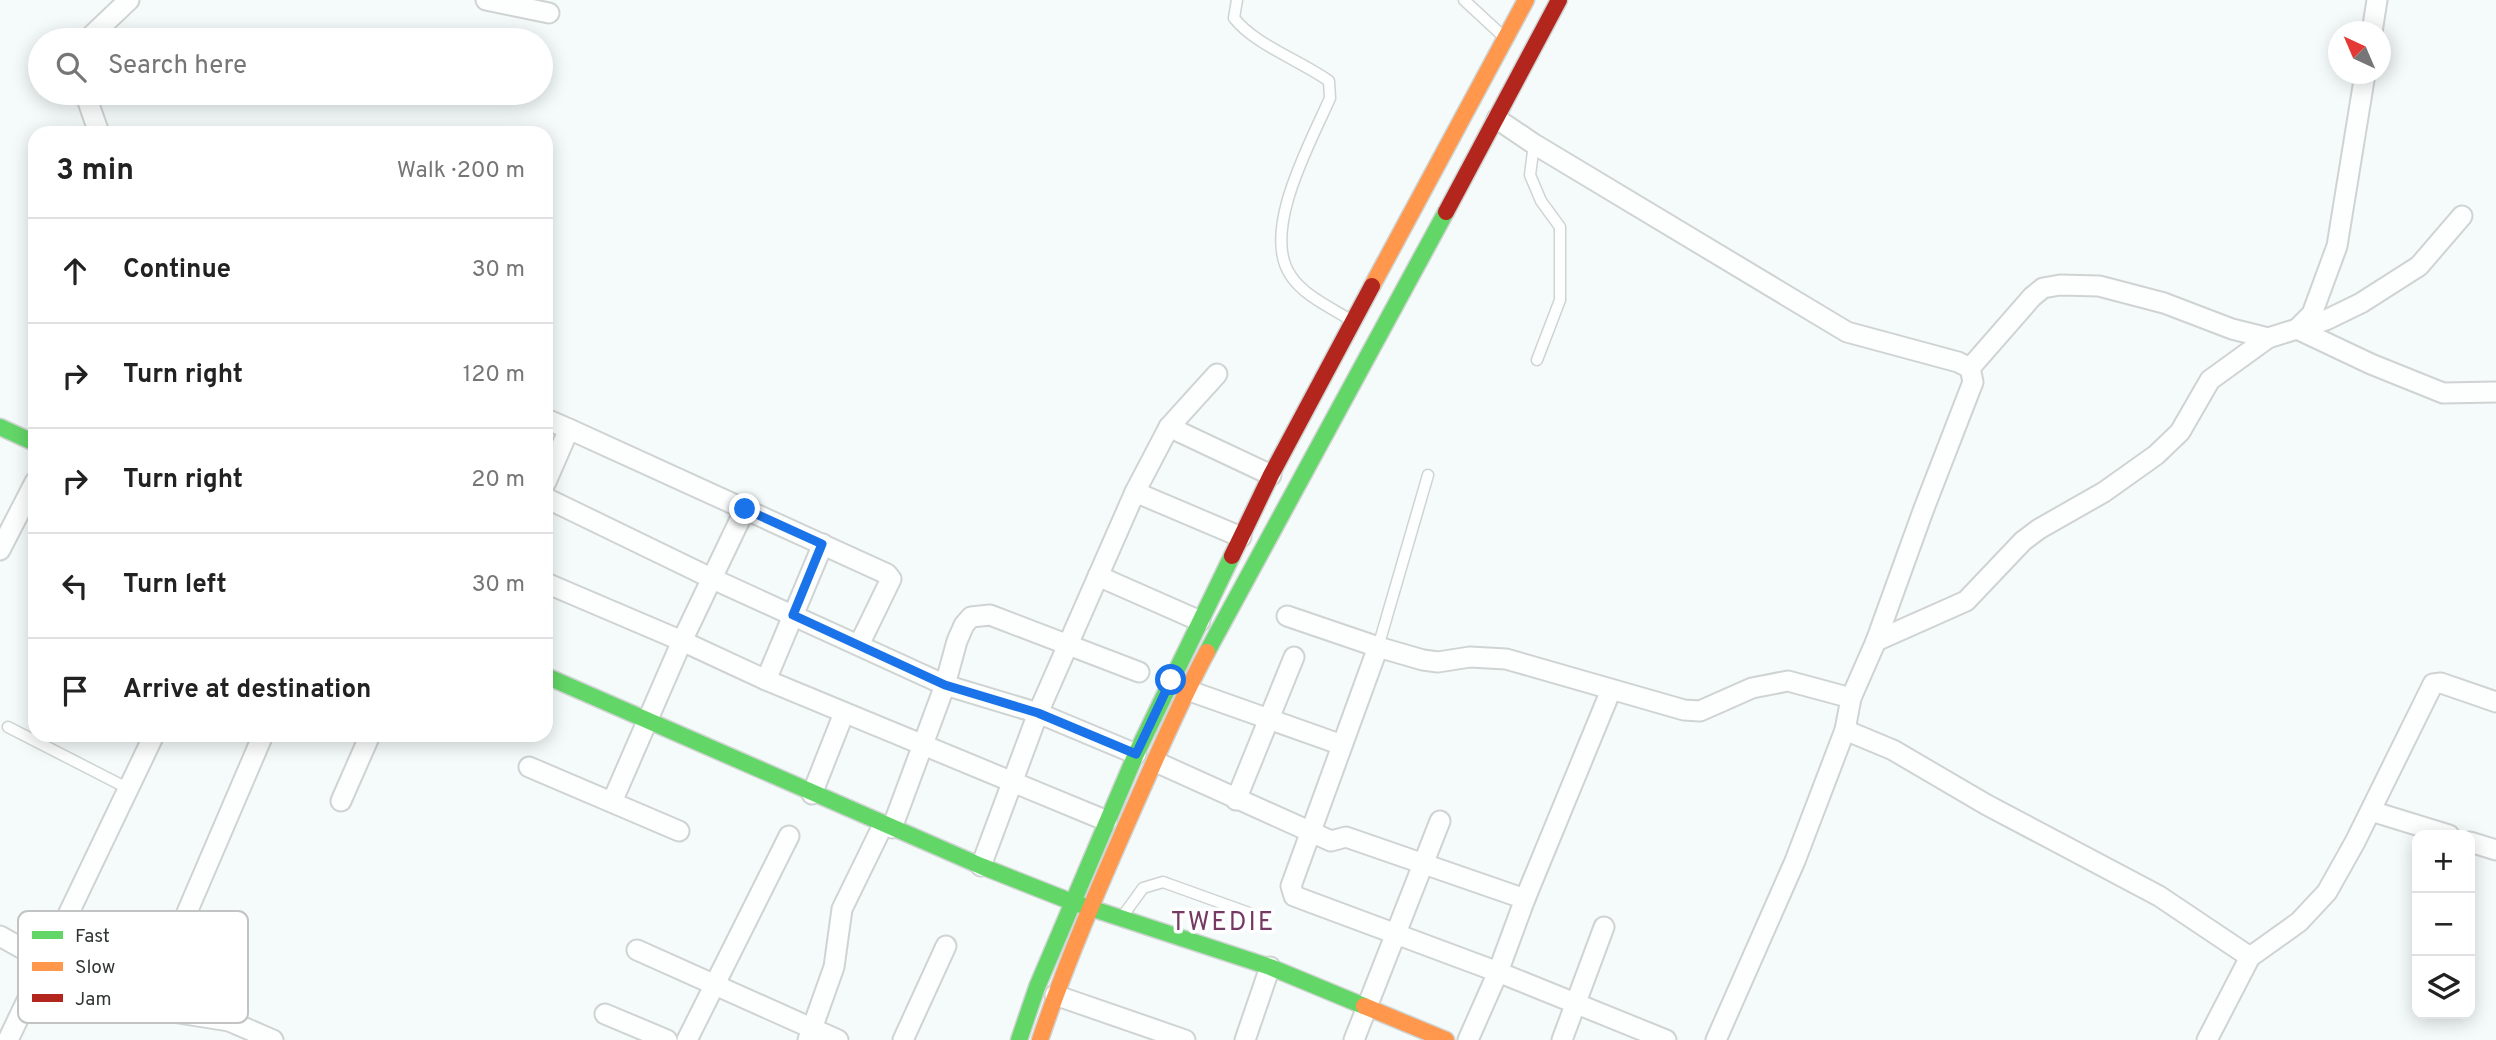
<!DOCTYPE html>
<meta charset="utf-8">
<style>
:root{--surface:#fff;--page:#f2f2f2;--text:#222;--muted:#767676;--line:#e0e0e0}
body{margin:0;font-family:Overpass,sans-serif;background:var(--page);color:var(--text)}
.controls{position:absolute;right:21px;bottom:21px;display:grid;overflow:hidden;border-radius:14px;box-shadow:0 4px 18px #0003}
.controls button{width:63px;height:63px;display:grid;place-items:center;padding:0;border:0;border-bottom:2px solid var(--line);background:var(--surface);color:var(--text);font:35px sans-serif}
.compass{position:absolute;left:2328px;top:21px;width:63px;height:63px;border-radius:50%;background:var(--surface);box-shadow:0 4px 18px #0003;rotate:316deg}
.stop{position:absolute;width:21px;height:21px;margin:-16px;border:5px solid #1a73e8;border-radius:50%;background:#fff}
.stop.end{background:#1a73e8;border-color:#fff;box-shadow:0 2px 7px #0008}
.list{margin:0;padding:0;list-style:none}
h2{display:flex;justify-content:space-between;align-items:center;height:91px;margin:0;padding:0 28px;font-size:30px}
h2 small{font-size:23px;font-weight:400;color:var(--muted)}
.list li{display:grid;grid-template-columns:46px 1fr auto;gap:21px;align-items:center;box-sizing:border-box;height:105px;padding:0 28px;border-top:2px solid var(--line)}
.list b{display:block;font-size:26px;white-space:nowrap}
.list em{font-size:23px;font-style:normal;color:var(--muted)}
.icon{flex:none;width:38px;height:38px;fill:none;stroke:currentColor;stroke-width:2;stroke-linecap:round;stroke-linejoin:round}
.map{position:relative;flex:none;width:2496px;height:1040px;overflow:hidden}
.search{position:absolute;background:var(--surface);box-shadow:0 4px 18px #0003;left:28px;top:28px;width:525px;height:77px;display:flex;align-items:center;gap:18px;box-sizing:border-box;padding:0 24px;border-radius:38px;color:var(--muted);font-size:26px}
.panel{position:absolute;background:var(--surface);box-shadow:0 4px 18px #0003;left:28px;top:126px;width:525px;height:616px;border-radius:21px}
.map>svg:first-child{display:block}
</style>
<div class="map">
<svg width="2496" height="1040" viewBox="0 0 2496 1040">
<rect width="100%" height="100%" fill="#f4fbfa"/>
<g fill="none" stroke-linecap="round" stroke-linejoin="round">
<defs>
<g id="lane">
<path d="M1237 0 1234 18C1254 44 1301 61 1329 81L1330 98C1311 142 1260 232 1291 276 1304 296 1332 308 1352 321"/>
<polyline points="1464,0 1505,38"/>
<polyline points="1534,144 1530,175 1541,201 1560,227 1560,300 1537,360"/>
<polyline points="1378,647 1428,475"/>
<polyline points="8,727 129,789"/>
<polyline points="1122,917 1143,888 1163,882 1252,914"/>
</g>
<g id="street">
<polyline points="486,0 549,13"/>
<polyline points="2372,32 2377,0"/>
<polyline points="87,40 129,0"/>
<polyline points="85,93 99,133"/>
<polyline points="1497,119 1534,144 1847,332 1958,362 1970,368 1973,382 1923,511 1876,641 1851,698 1845,730 1795,861 1716,1040"/>
<polyline points="2297,329 2371,364 2443,393 2496,392"/>
<polyline points="2298,329 2326,320 2361,303 2419,266 2462,216"/>
<polyline points="1970,368 2032,297 2043,288 2060,285 2099,286 2164,303 2232,329 2268,338 2297,329 2312,314 2337,246 2365,74"/>
<polyline points="546,419 569,429"/>
<polyline points="1169,427 1271,475"/>
<polyline points="546,482 569,429 887,574 891,579 859,645"/>
<polyline points="1135,492 1241,537"/>
<polyline points="546,498 713,579 945,685 1038,713 1136,754"/>
<polyline points="0,550 35,482"/>
<polyline points="1098,576 1200,621"/>
<polyline points="546,583 682,641 766,680 1107,821"/>
<polyline points="1287,616 1378,647 1423,660 1438,662 1470,657 1506,659 1684,710 1700,711 1752,688 1788,681 1851,698"/>
<polyline points="1876,641 1966,601 2023,541 2039,529 2104,492 2156,455 2180,432 2210,380 2268,338"/>
<polyline points="1378,647 1291,886 1294,896 1498,972 1666,1040"/>
<polyline points="766,680 823,544"/>
<polyline points="1187,690 1342,745"/>
<polyline points="1845,730 1893,750 1987,805 2159,896 2250,957"/>
<polyline points="1156,762 1331,841 1346,837 1525,899"/>
<polyline points="529,767 679,831"/>
<polyline points="812,794 844,713"/>
<polyline points="1236,800 1294,657"/>
<polyline points="341,801 370,735"/>
<polyline points="612,802 682,641 745,509"/>
<polyline points="2371,811 2449,835"/>
<polyline points="892,828 945,685 957,641 964,625 971,617 990,615 1139,672"/>
<polyline points="2470,842 2496,850"/>
<polyline points="981,866 1038,713 1135,492 1169,427 1217,374"/>
<polyline points="0,936 103,994 160,1010 229,1021 273,1040"/>
<polyline points="637,950 838,1040"/>
<polyline points="1055,995 1185,1040"/>
<polyline points="160,1010 162,978 170,952 263,735"/>
<polyline points="605,1014 667,1040"/>
<polyline points="8,1040 154,735"/>
<polyline points="687,1040 789,836"/>
<polyline points="808,1040 834,967 842,909 883,825"/>
<polyline points="903,1040 946,946"/>
<polyline points="1245,1040 1270,967"/>
<polyline points="1354,1040 1440,821"/>
<polyline points="1468,1040 1498,972 1525,899 1611,690"/>
<polyline points="1562,1040 1604,927"/>
<polyline points="2207,1040 2250,957 2299,922 2327,892 2355,842 2433,684 2441,683 2496,702"/>
</g>
<g id="fast">
<polyline points="0,427 35,443"/>
<polyline points="1207,652 1446,212"/>
<polyline points="546,676 981,866 1072,902 1270,967 1364,1006"/>
<polyline points="1019,1040 1037,987 1136,754 1232,556"/>
</g>
<g id="slow">
<polyline points="1372,286 1526,0"/>
<polyline points="1364,1006 1446,1040"/>
<path d="M1040 1040C1066 962 1099 887 1132 812 1156 758 1179 704 1207 652"/>
</g>
<g id="jam">
<polyline points="1446,212 1559,0"/>
<polyline points="1232,556 1271,475 1372,286"/>
</g>
</defs>
<use href="#lane" stroke="#cfd4d3" stroke-width="13"/>
<use href="#street" stroke="#cfd4d3" stroke-width="23"/>
<use href="#fast" stroke="#cfd4d3" stroke-width="19"/>
<use href="#slow" stroke="#cfd4d3" stroke-width="19"/>
<use href="#jam" stroke="#cfd4d3" stroke-width="19"/>
<use href="#lane" stroke="#fdfefe" stroke-width="10"/>
<use href="#street" stroke="#fdfefe" stroke-width="19"/>
<use href="#fast" stroke="#63d668" stroke-width="16"/>
<use href="#slow" stroke="#ff974d" stroke-width="16"/>
<use href="#jam" stroke="#b3261e" stroke-width="16"/>
</g>
<g fill="none" stroke-linecap="round" stroke-linejoin="round">
<polyline stroke="#1a73e8" stroke-width="9" points="745,509 822,544 793,615 945,685 1038,713 1136,754 1171,680"/>
</g>
<g text-anchor="middle" stroke-width="7" stroke-linejoin="round" paint-order="stroke">
<g font-size="26" letter-spacing="2" fill="#753963" stroke="#fff">
<text x="1223" y="930">TWEDIE</text>
</g>
</g>
<rect x="18" y="911" width="230" height="112" rx="10" fill="#fff" stroke="#c2c3c3" stroke-width="2"/>
<rect x="32" y="931" width="31" height="8" fill="#63d668"/>
<rect x="32" y="962" width="31" height="9" fill="#ff974d"/>
<rect x="32" y="994" width="31" height="8" fill="#b3261e"/>
<g font-size="19" fill="#323736">
<text x="75" y="942">Fast</text>
<text x="75" y="973">Slow</text>
<text x="75" y="1005">Jam</text>
</g>
</svg>
<div class="controls">
<button>+</button>
<button>−</button>
<button><svg class="icon" aria-label="layers" viewBox="0 0 24 24"><path d="M12 4l9 5-9 5-9-5zM3 14l9 5 9-5"/></svg></button>
</div>
<svg class="compass" viewBox="-18 -18 36 36"><path d="M0-13l5 13h-10z" fill="#e53935"/><path d="M0 13l5-13h-10z" fill="#767676"/></svg>
<div class="stop" style="left:1171px;top:680px"></div>
<div class="stop end" style="left:745px;top:509px"></div>
<div class="search"><svg class="icon" aria-label="search" viewBox="0 0 24 24"><circle cx="10" cy="10" r="6"/><path d="M15 15l6 6"/></svg>Search here</div>
<section class="panel">
<h2>3 min<small>Walk · 200 m</small></h2>
<ul class="list">
<li><svg class="icon" aria-label="ahead" viewBox="0 0 24 24"><path d="M12 20V5M6 11l6-6 6 6"/></svg><div><b>Continue</b></div><em>30 m</em></li>
<li><svg class="icon" aria-label="right" viewBox="0 0 24 24"><path d="M7 20v-9h11M14 6l5 5-5 5"/></svg><div><b>Turn right</b></div><em>120 m</em></li>
<li><svg class="icon" aria-label="right" viewBox="0 0 24 24"><path d="M7 20v-9h11M14 6l5 5-5 5"/></svg><div><b>Turn right</b></div><em>20 m</em></li>
<li><svg class="icon" aria-label="left" viewBox="0 0 24 24"><path d="M17 20v-9H6M10 6l-5 5 5 5"/></svg><div><b>Turn left</b></div><em>30 m</em></li>
<li><svg class="icon" aria-label="arrive" viewBox="0 0 24 24"><path d="M6 21V4h12l-3 4 3 4H6"/></svg><div><b>Arrive at destination</b></div></li>
</ul>
</section>
</div>
